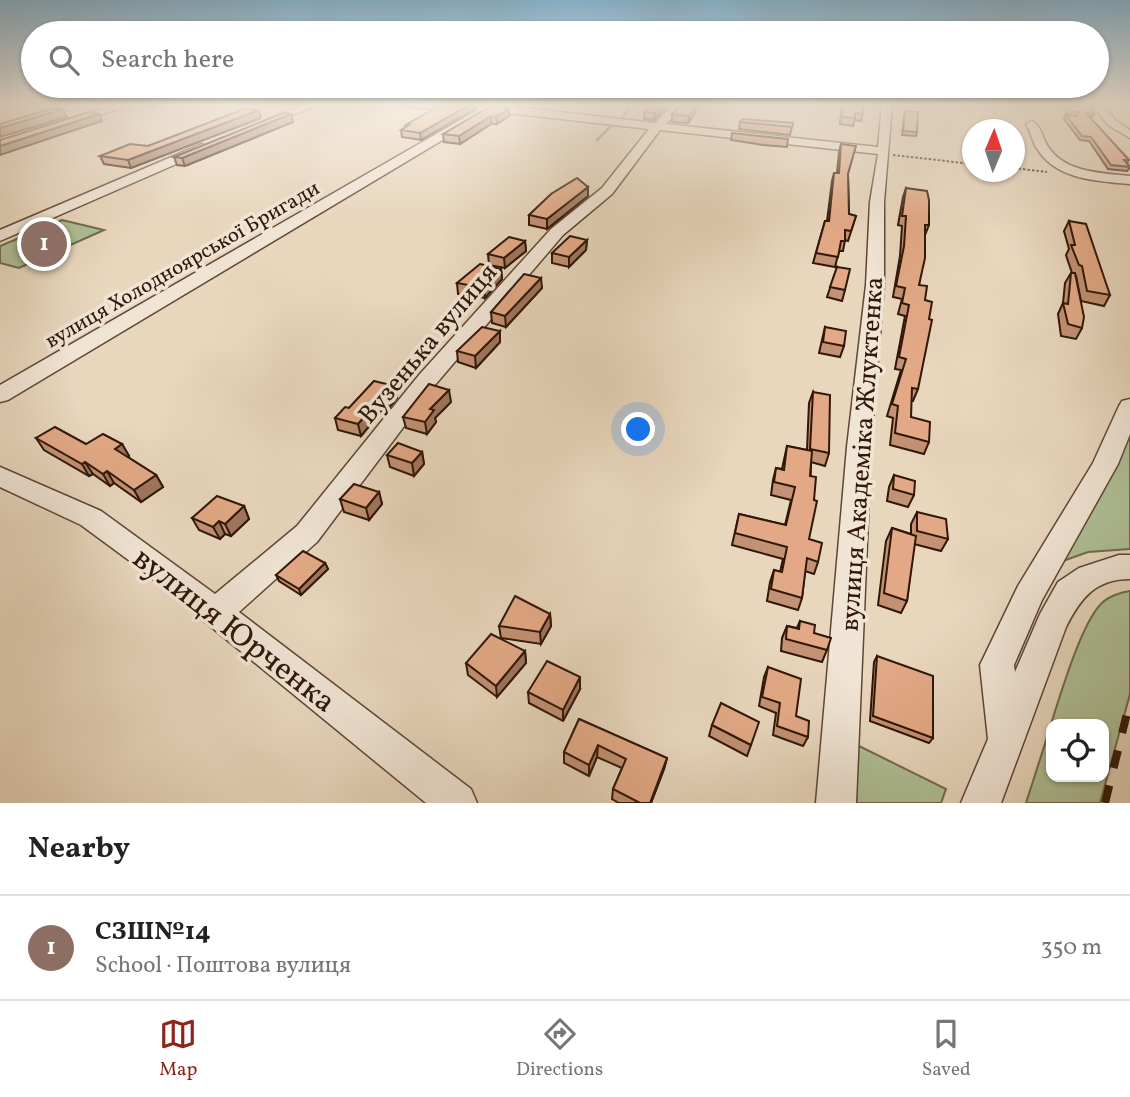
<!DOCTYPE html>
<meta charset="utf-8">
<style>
:root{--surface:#fff;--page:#f6f6f6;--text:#222;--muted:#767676;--line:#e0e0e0;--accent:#8f2418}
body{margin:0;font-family:Vollkorn,serif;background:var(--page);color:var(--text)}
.controls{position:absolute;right:21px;bottom:21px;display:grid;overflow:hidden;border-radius:14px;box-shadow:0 2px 5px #0004}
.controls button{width:63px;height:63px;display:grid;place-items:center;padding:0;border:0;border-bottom:2px solid var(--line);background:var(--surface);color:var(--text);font:35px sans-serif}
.compass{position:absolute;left:962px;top:119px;width:63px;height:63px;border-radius:50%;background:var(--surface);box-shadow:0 2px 5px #0004;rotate:2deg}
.you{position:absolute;left:639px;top:430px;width:24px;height:24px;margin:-18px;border:5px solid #fff;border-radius:50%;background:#1a73e8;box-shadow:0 0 0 10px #1a73e833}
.badge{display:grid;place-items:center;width:46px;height:46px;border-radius:50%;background:var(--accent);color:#fff;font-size:23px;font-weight:700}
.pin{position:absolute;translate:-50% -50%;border:4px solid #fff;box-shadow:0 2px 7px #0006}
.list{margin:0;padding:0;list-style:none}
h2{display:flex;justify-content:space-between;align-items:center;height:91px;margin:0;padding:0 28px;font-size:30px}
h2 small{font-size:23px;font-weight:400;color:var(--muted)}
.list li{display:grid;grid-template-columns:46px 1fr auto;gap:21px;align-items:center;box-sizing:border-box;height:105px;padding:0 28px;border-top:2px solid var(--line)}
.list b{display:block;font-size:26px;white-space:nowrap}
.list p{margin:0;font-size:23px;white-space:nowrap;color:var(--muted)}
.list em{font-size:23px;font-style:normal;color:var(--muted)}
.icon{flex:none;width:38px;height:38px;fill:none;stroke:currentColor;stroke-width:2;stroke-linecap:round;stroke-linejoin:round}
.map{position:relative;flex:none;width:1130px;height:803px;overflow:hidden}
.search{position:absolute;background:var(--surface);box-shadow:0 2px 5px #0004;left:21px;right:21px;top:21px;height:77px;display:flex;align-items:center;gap:18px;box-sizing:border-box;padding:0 24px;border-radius:38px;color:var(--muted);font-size:26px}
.sheet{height:196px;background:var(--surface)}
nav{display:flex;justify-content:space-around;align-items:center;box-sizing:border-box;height:98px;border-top:2px solid var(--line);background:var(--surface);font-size:19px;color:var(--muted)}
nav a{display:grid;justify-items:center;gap:4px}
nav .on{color:var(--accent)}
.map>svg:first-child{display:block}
</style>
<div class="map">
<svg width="1130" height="803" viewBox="0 0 1130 803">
<rect width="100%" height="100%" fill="#e8d6bd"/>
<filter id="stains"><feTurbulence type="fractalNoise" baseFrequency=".00286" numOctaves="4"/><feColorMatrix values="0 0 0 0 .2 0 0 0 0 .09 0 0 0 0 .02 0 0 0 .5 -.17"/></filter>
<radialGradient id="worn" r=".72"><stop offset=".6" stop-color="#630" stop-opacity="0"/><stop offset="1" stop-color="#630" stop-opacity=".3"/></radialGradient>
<g fill="#afbf96" stroke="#706b4f" stroke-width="2">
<polygon points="62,220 104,230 19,268 0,263 0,246"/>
<polygon points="1130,411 1130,549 1088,552 1063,561"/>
<path d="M1130 591V694L1100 803H1026L1051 725V777H1104V724H1051C1060 696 1081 624 1101 604 1107 597 1121 592 1130 591Z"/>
<polygon points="857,745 946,789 941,803 848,803"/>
</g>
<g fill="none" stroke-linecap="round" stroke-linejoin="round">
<g stroke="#6e786d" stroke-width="2.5">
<polyline points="622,119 631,105"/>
<polyline points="597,140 612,125"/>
</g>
<defs>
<g id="minor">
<polygon points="113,105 129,105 74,124 65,122"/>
<polygon points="302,105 317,105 267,126 257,124"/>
<polygon points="476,105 499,105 655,123 673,105 684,105 666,124 878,147 882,105 892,105 884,202 884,285 871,447 856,803 816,803 847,447 866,285 870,202 878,154 660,130 612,194 563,235 435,385 317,542 239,612 471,789 477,803 426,803 138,567 81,525 0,487 0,467 101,511 215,594 297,526 419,375 551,229 602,188 649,129 491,111 8,400 0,402 0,385 478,110"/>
<polygon points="1092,105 1103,105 1116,121 1130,130 1130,138 1108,125"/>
<path d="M1032 121C1042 126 1042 139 1049 148 1066 173 1103 173 1130 176V184C1098 181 1057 180 1038 150 1032 142 1031 132 1026 124Z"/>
<polygon points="202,144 208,148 206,151 0,241 0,230"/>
<path d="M1130 399V434L1118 464 1042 600 1014 665 1015 672 1040 614 1058 582 1079 568 1119 555H1130V579C1095 579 1080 599 1066 627L1001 803H961L988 739 980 665 1018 586 1093 463 1119 406 1122 401Z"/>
</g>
</defs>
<use href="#minor" stroke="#5e4735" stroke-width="3"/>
<g stroke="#301708" stroke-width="2" stroke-dasharray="2.5 2" stroke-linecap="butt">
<polyline points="893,155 972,164"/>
<polyline points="1014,168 1047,172"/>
</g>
<use href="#minor" fill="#f0e4d4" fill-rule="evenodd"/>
<polyline stroke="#301708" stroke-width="8" stroke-dasharray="18 18" stroke-linecap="butt" points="1105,803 1130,701"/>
</g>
<g fill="#c39173" stroke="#301708" stroke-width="2">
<polygon points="394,105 475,105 475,109 421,140 402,137 401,130 406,127 406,125 432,110"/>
<polygon points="669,105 654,120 644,119 645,112"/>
<polygon points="700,105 688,123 672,122 672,114"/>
<polygon points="842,105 864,105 861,121 855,120 853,126 840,124"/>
<polygon points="1061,105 1088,105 1094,114 1092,117 1089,117 1129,160 1127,163 1130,167 1127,171 1108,169 1089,141 1080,140 1064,119 1066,115 1069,115"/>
<polygon points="491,106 509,116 497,124 491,124 460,144 444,142 443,134"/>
<polygon points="905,111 917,132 916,136 902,135"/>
<polygon points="261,118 131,168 104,164 100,156 148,146"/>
<polygon points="293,122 185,166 177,165 174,157"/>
<polygon points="740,122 793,123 790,135 739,129"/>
<polygon points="732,133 788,139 787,147 763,145 731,140"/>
<polygon points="841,144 848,175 849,214 856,216 848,241 845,240 843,251 839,251 835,267 813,263 825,221 827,221 832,181 834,173 837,173 839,152"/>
<polygon points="588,187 588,196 547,229 529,225 529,215"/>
<polygon points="906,188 929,225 925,235 919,285 918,389 913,401 911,401 911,417 929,442 924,454 890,445 893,418 887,416 901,370 895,369 905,316 898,314 902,299 893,297 900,256 902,226 898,225 903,197"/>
<polygon points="1069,221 1110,295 1104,306 1081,301 1076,276 1075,276 1082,328 1076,339 1061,336 1058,314 1063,303 1065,283 1071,273 1072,273 1066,255 1069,249 1064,231"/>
<polygon points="587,240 586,250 569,267 552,263 552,253"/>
<polygon points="525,241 526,251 505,268 489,265 488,254"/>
<polygon points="837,267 845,290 842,301 827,297"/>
<polygon points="501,269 502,279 485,298 458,294 457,283"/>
<polygon points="542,288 506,327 492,323 491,312"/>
<polygon points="825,327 844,346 840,357 819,353"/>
<polygon points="500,331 500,342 476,368 458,362 457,351"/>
<polygon points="374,381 397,398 388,409 384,408 361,436 338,430 335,418 349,408"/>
<polygon points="813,392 829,453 825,466 811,462 809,539 818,562 814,574 805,571 802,598 798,610 767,601 770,582 774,570 780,572 783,559 732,545 739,514 785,525 791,500 771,495 773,480 776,468 782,469 787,446 807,450 809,403"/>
<polygon points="451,402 435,418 436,422 427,434 406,428 403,417"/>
<polygon points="36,438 86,444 122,444 129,456 128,457 156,475 163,487 141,502 114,483 110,486 93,474 89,476 44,450"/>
<polygon points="422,452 424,464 414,476 390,467 387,455"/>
<polygon points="894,475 914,495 908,507 887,501 889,487"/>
<polygon points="379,492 382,504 369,520 344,512 340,499"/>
<polygon points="244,506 249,519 231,536 225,534 220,539 199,530 192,518"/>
<polygon points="917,512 948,539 941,551 914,544 907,601 901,613 878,605 886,541 892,528 911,534 911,524"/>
<polygon points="325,563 328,569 301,595 279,581 276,575"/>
<polygon points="550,614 551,626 541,644 501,638 499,626"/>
<polygon points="800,621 814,633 827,650 822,662 781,651 782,638 787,626 797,628"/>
<polygon points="525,651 526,663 497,697 468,675 466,663"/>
<polygon points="877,656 933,738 929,743 870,721 874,662"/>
<polygon points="768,667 808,737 803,746 773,735 776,713 759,706 764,677"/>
<polygon points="580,689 563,721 529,703 528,692"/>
<polygon points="579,719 667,758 664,769 651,803 619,803 612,799 613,789 622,768 597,757 589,776 564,763 564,752"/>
<polygon points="712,725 751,745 747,756 709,736"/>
</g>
<g fill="#9f765e" stroke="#301708" stroke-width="2">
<polygon points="469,105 475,105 475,109 421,140 420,133"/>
<polygon points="662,105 669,105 654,120 655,113"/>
<polygon points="696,105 700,105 688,123 689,116"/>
<polygon points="509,108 509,116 497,124 496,117"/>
<polygon points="63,109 67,117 0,137 0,128"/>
<polygon points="259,110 261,118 131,168 128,160"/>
<polygon points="99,114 102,121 0,155 0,146"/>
<polygon points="291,114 293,122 185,166 182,158"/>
<polygon points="491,116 491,124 460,144 459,136"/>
<polygon points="588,187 588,196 547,229 547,219"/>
<polygon points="587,240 586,250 569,267 569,257"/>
<polygon points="525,241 526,251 505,268 504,258"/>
<polygon points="501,269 502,279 485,298 484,288"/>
<polygon points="541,278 542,288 506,327 505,316"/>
<polygon points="500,331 500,342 476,368 475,356"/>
<polygon points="395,386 397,398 388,409 385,398"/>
<polygon points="449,390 451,402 435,418 436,422 427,434 425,422 430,409"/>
<polygon points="381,397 384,408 361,436 358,424"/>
<polygon points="122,444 129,456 122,461 115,449"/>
<polygon points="422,452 424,464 414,476 412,463"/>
<polygon points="85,462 93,474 89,476 82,464"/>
<polygon points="107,471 114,483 110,486 103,474"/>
<polygon points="156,475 163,487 141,502 134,490"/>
<polygon points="379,492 382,504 369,520 366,508"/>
<polygon points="244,506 249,519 231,536 225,524"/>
<polygon points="219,521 225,534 220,539 213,527"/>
<polygon points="325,563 328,569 301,595 299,589"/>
<polygon points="550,614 551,626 541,644 540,632"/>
<polygon points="525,651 526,663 497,697 496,686"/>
<polygon points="580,677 580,689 563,721 563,710"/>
<polygon points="598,745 597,757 589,776 589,765"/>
<polygon points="667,758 664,769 651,803 650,803"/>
</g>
<g fill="#e3a986" stroke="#301708" stroke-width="2">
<polygon points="440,105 469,105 420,133 401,130 409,125 406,125"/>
<polygon points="651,105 662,105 655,113 645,112"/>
<polygon points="681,105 696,105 689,116 672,114"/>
<polygon points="843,105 864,105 863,114 855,113 855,118 842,117"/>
<polygon points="1066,105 1088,105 1094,114 1086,113 1129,160 1124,160 1130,167 1111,165 1091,137 1082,136 1066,115 1077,116 1079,112 1071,112"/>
<polygon points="491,106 509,108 496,117 491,116 459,136 443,134"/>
<polygon points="50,109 63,109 0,128 0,124"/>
<polygon points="244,109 259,110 128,160 100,156 130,144 148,146"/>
<polygon points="905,111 918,112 917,132 903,131"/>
<polygon points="89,112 99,114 0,146 0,140"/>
<polygon points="283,113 291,114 182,158 174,157"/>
<polygon points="742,119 793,123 792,127 740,122"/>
<polygon points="841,144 856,146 848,174 849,214 856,216 851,231 845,230 845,241 841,241 838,257 816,253 825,221 829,221 834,173 839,173"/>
<polygon points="577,178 588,187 547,219 529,215 551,194"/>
<polygon points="906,188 927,191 929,200 929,225 925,225 925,258 919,285 927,286 925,300 932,302 929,319 932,320 918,389 912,388 911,417 930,422 929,442 895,433 898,406 892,404 906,359 899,357 909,305 902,303 905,288 896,286 904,246 906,216 902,216"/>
<polygon points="1069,221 1086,224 1110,295 1087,291 1082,266 1079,265 1071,245 1075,245"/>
<polygon points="570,236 587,240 569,257 552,253"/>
<polygon points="509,237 525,241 504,258 488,254"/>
<polygon points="480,264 501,269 484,288 457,283"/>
<polygon points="837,267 850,269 845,290 830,287"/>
<polygon points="1071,273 1075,273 1084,317 1082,328 1068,324 1063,303 1068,304"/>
<polygon points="524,274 541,278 505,316 491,312"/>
<polygon points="482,327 500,331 475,356 457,351"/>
<polygon points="825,327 846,331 844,346 823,342"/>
<polygon points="374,381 395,386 385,398 381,397 358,424 335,418 345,407 349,408"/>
<polygon points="429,384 449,390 430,409 434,410 425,422 403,417"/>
<polygon points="813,392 830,395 829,453 810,449"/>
<polygon points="55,427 86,444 103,434 122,444 115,449 156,475 134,490 107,471 103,474 85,462 82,464 36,438"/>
<polygon points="398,443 422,452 412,463 387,455"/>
<polygon points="787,446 812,451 810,476 816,477 814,500 817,501 809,539 822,543 818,562 807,558 802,598 771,589 774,570 782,572 787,547 735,533 739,514 786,525 795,487 774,482 776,468 784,470"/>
<polygon points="894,475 915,481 914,495 893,489"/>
<polygon points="354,484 379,492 366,508 340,499"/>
<polygon points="217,496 244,506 225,524 219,521 213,527 192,518"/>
<polygon points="917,512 946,519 948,539 917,531"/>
<polygon points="892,528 916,536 907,601 884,593"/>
<polygon points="303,551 325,563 299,589 276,575"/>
<polygon points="515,596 550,614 540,632 499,626"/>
<polygon points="800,621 815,625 814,633 831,638 827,650 786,639 787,626 799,629"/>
<polygon points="491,634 525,651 496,686 466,663"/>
<polygon points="877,656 933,676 933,738 873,716"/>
<polygon points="547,661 580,677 563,710 528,692"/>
<polygon points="768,667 801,679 796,716 809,721 808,737 777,726 780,703 762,697"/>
<polygon points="721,703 759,722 751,745 712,725"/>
<polygon points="579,719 667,758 650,803 640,803 613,789 626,759 598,745 589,765 564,752"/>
</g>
<linearGradient id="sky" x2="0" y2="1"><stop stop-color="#87b6d2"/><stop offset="0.48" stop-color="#f5ede1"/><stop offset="1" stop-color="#f5ede1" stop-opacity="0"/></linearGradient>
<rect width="1130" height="218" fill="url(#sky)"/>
<g text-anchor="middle" stroke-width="7" stroke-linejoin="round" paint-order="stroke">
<g font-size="21" fill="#301708" stroke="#f0e4d4">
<text transform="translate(182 264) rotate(-30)" y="7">вулиця Холодноярської Бригади</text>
</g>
<g font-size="26" fill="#301708" stroke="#f0e4d4">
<text transform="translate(427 343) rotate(-50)" y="9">Вузенька вулиця</text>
<text transform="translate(861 454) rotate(-86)" y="9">вулиця Академіка Жлуктенка</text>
</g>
<g font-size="32" fill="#301708" stroke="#f0e4d4">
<text transform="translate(235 629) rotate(38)" y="11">вулиця Юрченка</text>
</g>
</g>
<rect width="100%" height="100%" filter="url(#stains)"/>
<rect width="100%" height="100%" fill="url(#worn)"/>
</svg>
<div class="controls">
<button><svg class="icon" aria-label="locate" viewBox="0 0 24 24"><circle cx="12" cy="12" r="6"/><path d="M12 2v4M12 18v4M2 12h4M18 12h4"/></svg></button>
</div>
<svg class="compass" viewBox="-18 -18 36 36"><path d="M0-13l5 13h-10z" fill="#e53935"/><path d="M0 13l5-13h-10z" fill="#767676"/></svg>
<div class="you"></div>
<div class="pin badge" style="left:44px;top:244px;background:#8d6e63">1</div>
<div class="search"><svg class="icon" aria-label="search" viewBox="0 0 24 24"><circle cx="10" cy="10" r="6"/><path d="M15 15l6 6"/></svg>Search here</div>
</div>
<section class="sheet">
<h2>Nearby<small></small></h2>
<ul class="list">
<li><span class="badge" style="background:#8d6e63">1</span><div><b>СЗШ№14</b><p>School · Поштова вулиця</p></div><em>350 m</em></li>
</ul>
</section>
<nav>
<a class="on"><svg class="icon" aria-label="map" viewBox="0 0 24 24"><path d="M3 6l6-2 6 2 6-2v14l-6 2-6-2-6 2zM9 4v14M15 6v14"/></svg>Map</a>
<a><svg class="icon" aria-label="directions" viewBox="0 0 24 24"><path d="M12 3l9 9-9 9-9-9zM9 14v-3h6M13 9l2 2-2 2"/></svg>Directions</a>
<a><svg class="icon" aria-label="saved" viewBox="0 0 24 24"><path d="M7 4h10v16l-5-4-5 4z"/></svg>Saved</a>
</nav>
